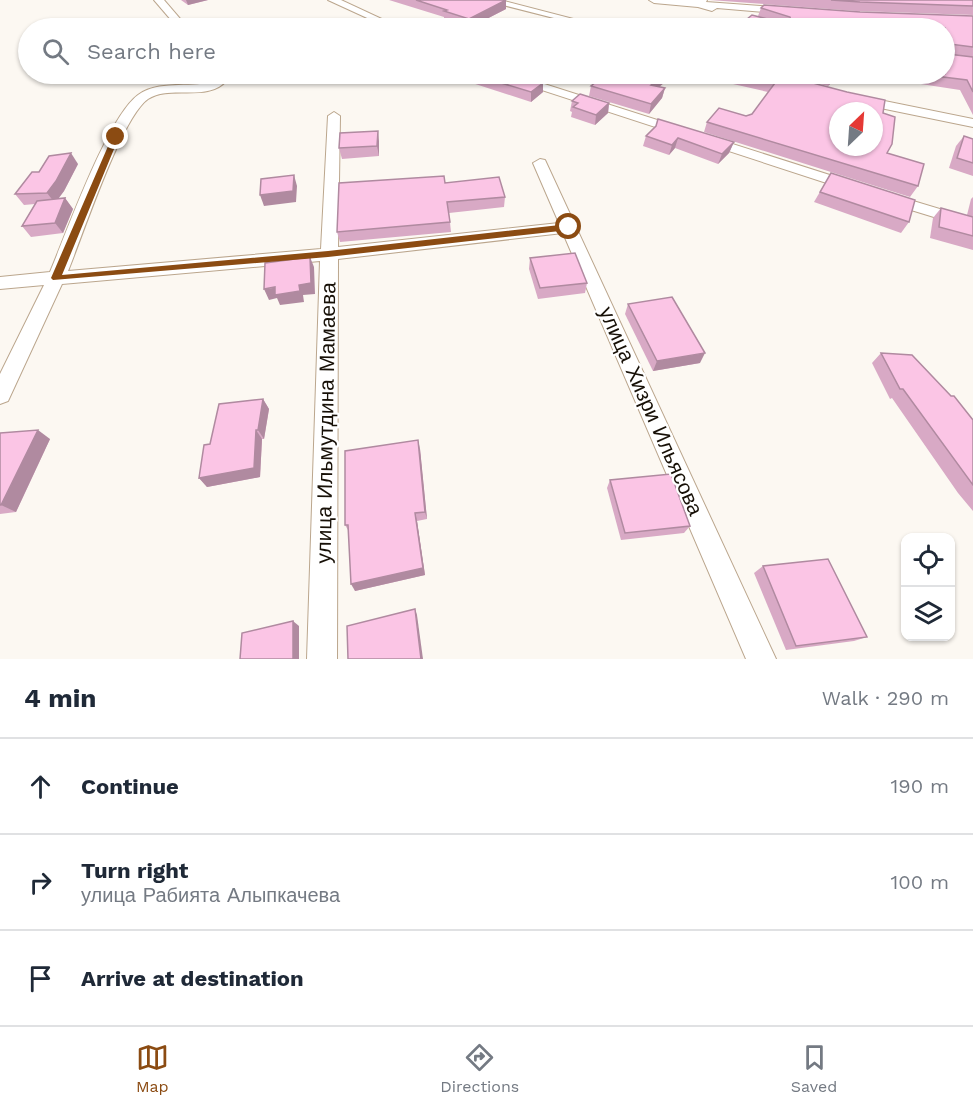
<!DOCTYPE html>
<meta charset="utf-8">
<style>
:root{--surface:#fff;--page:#f6f6f7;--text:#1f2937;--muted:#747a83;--line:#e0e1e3;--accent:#8b4b12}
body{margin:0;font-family:"Work Sans",sans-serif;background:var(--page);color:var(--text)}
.controls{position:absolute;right:18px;bottom:18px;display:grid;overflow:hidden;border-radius:12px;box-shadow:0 2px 4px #0004}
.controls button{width:54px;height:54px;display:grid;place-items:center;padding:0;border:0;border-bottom:2px solid var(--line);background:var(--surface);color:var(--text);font:30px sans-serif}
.compass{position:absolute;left:829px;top:102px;width:54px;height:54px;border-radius:50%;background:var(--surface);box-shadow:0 2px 4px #0004;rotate:25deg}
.stop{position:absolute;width:18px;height:18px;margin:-14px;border:4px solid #8b4b12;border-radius:50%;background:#fff}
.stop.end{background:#8b4b12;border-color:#fff;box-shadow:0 2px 6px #0008}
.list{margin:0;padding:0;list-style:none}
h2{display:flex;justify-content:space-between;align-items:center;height:78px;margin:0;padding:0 24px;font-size:26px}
h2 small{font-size:20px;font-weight:400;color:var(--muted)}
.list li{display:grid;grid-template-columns:39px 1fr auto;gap:18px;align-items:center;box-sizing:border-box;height:96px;padding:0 24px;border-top:2px solid var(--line)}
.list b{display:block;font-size:22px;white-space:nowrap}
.list p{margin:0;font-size:20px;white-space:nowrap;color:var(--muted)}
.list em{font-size:20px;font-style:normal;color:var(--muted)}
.icon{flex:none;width:33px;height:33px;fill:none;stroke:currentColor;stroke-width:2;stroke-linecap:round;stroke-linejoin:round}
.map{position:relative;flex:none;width:973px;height:659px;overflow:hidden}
.search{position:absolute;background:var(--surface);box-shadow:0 2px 4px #0004;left:18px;right:18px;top:18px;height:66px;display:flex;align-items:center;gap:15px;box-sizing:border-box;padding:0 21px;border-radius:33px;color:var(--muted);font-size:22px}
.sheet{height:366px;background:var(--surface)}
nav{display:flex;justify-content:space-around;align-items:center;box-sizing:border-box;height:84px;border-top:2px solid var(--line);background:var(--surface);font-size:16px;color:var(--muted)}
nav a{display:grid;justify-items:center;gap:3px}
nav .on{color:var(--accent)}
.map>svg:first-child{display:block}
</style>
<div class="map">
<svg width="973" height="659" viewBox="0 0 973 659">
<rect width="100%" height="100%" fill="#fcf8f2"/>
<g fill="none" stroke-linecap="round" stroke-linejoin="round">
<defs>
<g id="street">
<polygon points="154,0 164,0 188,28 178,28"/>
<polygon points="328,0 341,0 401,28 389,28"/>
<polygon points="483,0 500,0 608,28 593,28"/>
<polygon points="649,0 707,0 706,2 787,8 792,11 787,14 717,8 712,11 698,7 654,3"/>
<path d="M211 74H222L227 80C208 103 171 84 148 99 121 118 83 235 68 271L321 249 328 116 334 112 340 116 338 247 559 223 533 163 540 159 545 160 776 659H746L563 233 338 259 337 659H307L320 261 62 284 8 401 0 404V374L44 285 0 289V277L50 272C67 232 107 118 138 95 158 80 189 88 211 82L214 80Z"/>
<polygon points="497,74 513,74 858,184 861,187 853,192 848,190 499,76"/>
<polygon points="860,96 973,119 973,127 856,103 854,100"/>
<polygon points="890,194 973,219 973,229 885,202 882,199 885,196"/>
</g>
</defs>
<use href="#street" stroke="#bba68d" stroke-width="2"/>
<use href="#street" fill="#fff" fill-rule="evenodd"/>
</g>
<g fill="#d8a9c5">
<polygon points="181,0 208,0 188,5"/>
<polygon points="389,0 506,0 506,9 469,28 444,20 444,17"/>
<polygon points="710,0 973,0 973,15 856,11"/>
<polygon points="761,8 973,16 973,115 960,90 901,81 899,74 945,74 945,28 739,28 741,24 758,16"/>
<polygon points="463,74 514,74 543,83 543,92 531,102 463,80"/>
<polygon points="635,74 675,74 659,87 665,88 662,98 649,114 589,96 591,86 632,76"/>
<polygon points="737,74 779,74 883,113 887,153 918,186 910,197 704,132 707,122 746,116 752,114 768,92 733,84"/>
<polygon points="780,74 840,74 828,86"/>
<polygon points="572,101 609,103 608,113 595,125 571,117 572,112 570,111"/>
<polygon points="646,136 734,142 729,153 718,164 675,148 669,155 643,146"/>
<polygon points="964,136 973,139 973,176 949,168 956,146"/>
<polygon points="379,141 379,156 342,159 339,148"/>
<polygon points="78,164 64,191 58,199 65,198 73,209 63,233 31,237 22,226 35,204 24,205 15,194 39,172"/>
<polygon points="831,173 909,222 901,233 814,202"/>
<polygon points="445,183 505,197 504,207 449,213 451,232 340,242 337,232"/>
<polygon points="973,197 973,217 967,215 971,199"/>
<polygon points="941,208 973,217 973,250 930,238 933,218"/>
<polygon points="530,258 587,283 585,293 538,299 529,269"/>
<polygon points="628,304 700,363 653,371 625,314"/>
<polygon points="881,353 973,420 973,511 958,493 892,398 890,399 872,363"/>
<polygon points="263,399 269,409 264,439 262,439 260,477 207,487 199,478 210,444"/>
<polygon points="0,433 50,439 16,512 0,514"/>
<polygon points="420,449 427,519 417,521 425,575 355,591 348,530 345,525"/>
<polygon points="610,480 690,526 684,533 621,540 607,488"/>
<polygon points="763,566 867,637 854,641 786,650 754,573"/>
</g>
<g fill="#b08aa0">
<polygon points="186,0 208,0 188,5"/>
<polygon points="506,0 506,9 469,28 469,19"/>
<polygon points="665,74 675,74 649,95 651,85"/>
<polygon points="836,74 840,74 828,86 833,77"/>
<polygon points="543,83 543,92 531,102 531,92"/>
<polygon points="665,88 662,98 649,114 651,104"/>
<polygon points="609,103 608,113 595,125 596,115"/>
<polygon points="378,131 379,141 379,156 377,146"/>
<polygon points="678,138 675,148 669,155 672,145"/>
<polygon points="734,142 729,153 718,164 722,154"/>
<polygon points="71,153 78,164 64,191 55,203 47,193"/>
<polygon points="294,175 297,186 296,202 264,206 260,195"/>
<polygon points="65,198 73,209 63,233 55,223"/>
<polygon points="310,257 314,267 315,294 303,295 304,302 280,305 277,298 269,300 264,289 299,285"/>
<polygon points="705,353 700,363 653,371 657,361"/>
<polygon points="263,399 269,409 264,439 258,430"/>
<polygon points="38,430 50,439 16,512 1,505"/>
<polygon points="256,430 262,439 260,477 207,487 199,478"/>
<polygon points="418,440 420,449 427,519 425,512"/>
<polygon points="415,513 417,521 425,575 355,591 351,584"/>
<polygon points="415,609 417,615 423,659 421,659"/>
<polygon points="293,621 299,626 299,659 293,659"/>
</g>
<g fill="#fbc5e5" stroke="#b08aa0" stroke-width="1.5" fill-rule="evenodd">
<polygon points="416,0 506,0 469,19 444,11 447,10"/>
<polygon points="831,0 973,0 973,6 860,2"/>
<polygon points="764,5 860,12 973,16 973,47 950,44 948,47 948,54 973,57 973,92 967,80 919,74 945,74 945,28 750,28 752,27 741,24 752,15 775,21 791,21 790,17 761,8"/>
<polygon points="472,74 514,74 543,83 531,92"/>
<polygon points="606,74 625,74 632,76 635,74 665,74 651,85 665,88 651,104 591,86"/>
<path d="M737 74H779L847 92 885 100 883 113 895 117 892 144 887 153 924 164 918 186 707 122 719 108 746 116 752 114 775 83ZM838 111H874V147H838Z"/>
<polygon points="821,74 836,74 833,77"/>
<polygon points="580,94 609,103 596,115 573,107 578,103 572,101"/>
<polygon points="658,119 734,142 722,154 678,138 672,145 646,136 656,126"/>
<polygon points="378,131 377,146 339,148 340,133"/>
<polygon points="964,136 973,139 973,163 957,158"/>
<polygon points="71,153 56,181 47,193 15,194 32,172 39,172 49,156"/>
<polygon points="831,173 915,200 909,222 820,192"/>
<polygon points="294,175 293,191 260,195 261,179"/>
<polygon points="444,176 445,183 499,177 505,197 447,202 450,222 337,232 339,183"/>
<polygon points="65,198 55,223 22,226 37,201"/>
<polygon points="941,208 973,217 973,236 939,227"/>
<polygon points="575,253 587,283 540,288 530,258"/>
<polygon points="310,257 311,283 299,285 300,291 275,295 275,287 264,289 265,263"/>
<polygon points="672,297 705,353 657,361 628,304"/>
<polygon points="881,353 912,355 951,396 954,396 973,420 973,485 903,389 900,389"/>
<polygon points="263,399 258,430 256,430 254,468 199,478 204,445 210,444 219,404"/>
<polygon points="38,430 1,505 0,505 0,433"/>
<polygon points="418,440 425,512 415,513 423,568 351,584 348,525 345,525 345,451"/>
<polygon points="671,474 690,526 625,533 610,480"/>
<polygon points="828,559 867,637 796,646 763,566"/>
<polygon points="415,609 421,659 348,659 347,626"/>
<polygon points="293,621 293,659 240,659 242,633"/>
</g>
<polygon fill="#8b4b12" points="116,135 119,137 62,275 328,251 569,224 573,227 569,230 328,257 53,280 51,278 112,137"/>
<g text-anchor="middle" stroke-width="4.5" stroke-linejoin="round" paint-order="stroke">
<g font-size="21" fill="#171007" stroke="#fff">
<text transform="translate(651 411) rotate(66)" y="7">улица Хизри Ильясова</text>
<text transform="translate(326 423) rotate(-89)" y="7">улица Ильмутдина Мамаева</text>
</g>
</g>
</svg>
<div class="controls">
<button><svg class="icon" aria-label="locate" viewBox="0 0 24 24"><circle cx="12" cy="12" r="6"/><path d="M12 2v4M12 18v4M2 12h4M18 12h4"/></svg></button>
<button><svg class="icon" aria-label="layers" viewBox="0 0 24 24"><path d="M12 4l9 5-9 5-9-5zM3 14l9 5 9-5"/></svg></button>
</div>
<svg class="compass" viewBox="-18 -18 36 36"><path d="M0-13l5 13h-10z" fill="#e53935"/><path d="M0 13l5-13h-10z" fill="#747a83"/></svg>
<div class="stop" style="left:569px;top:227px"></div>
<div class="stop end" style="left:116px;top:137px"></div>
<div class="search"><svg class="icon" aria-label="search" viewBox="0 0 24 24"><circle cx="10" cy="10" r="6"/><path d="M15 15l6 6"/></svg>Search here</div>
</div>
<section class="sheet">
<h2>4 min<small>Walk · 290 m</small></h2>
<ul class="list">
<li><svg class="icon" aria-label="ahead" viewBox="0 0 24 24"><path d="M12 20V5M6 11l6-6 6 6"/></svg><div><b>Continue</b></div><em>190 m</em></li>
<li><svg class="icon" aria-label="right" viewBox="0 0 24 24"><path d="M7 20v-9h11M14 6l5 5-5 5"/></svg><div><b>Turn right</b><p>улица Рабията Алыпкачева</p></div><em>100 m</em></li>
<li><svg class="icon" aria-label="arrive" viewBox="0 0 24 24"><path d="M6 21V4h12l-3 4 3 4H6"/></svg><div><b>Arrive at destination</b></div></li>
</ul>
</section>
<nav>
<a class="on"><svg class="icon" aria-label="map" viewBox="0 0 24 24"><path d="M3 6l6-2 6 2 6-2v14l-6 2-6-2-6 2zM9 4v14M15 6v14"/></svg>Map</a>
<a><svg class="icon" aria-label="directions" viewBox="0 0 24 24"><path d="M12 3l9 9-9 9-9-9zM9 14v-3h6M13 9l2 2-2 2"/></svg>Directions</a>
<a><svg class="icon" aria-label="saved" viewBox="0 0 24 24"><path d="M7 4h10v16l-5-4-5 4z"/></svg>Saved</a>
</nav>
